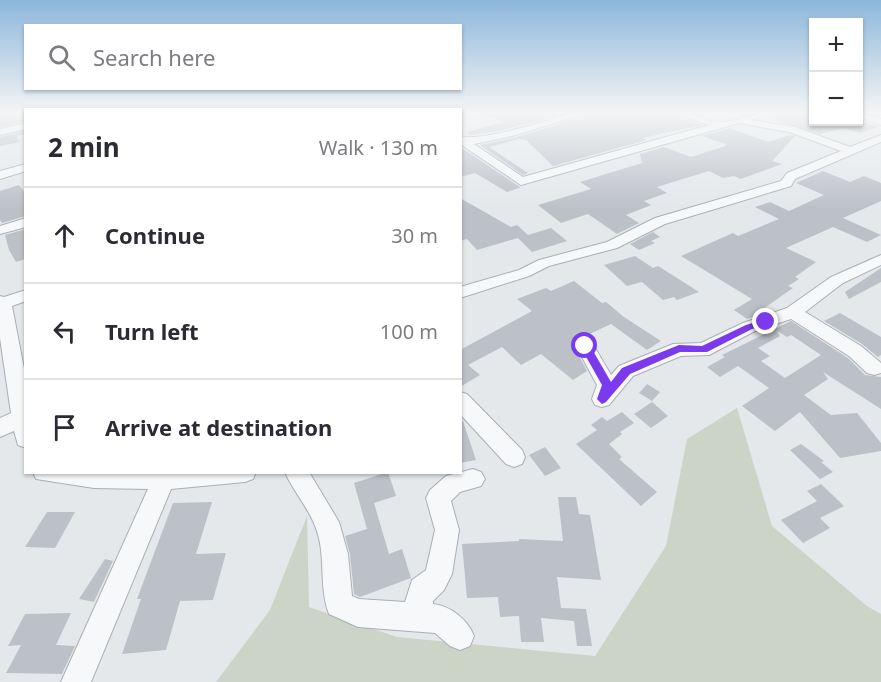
<!DOCTYPE html>
<meta charset="utf-8">
<style>
:root{--surface:#fff;--page:#f7f7f7;--text:#2b2b33;--muted:#7c7c81;--line:#e1e1e2}
body{margin:0;font-family:"Noto Sans",sans-serif;background:var(--page);color:var(--text)}
.controls{position:absolute;right:18px;top:18px;display:grid;overflow:hidden;border-radius:0px;box-shadow:0 2px 4px #0004}
.controls button{width:54px;height:54px;display:grid;place-items:center;padding:0;border:0;border-bottom:2px solid var(--line);background:var(--surface);color:var(--text);font:30px sans-serif}
.stop{position:absolute;width:18px;height:18px;margin:-14px;border:4px solid #7c3aed;border-radius:50%;background:#fff}
.stop.end{background:#7c3aed;border-color:#fff;box-shadow:0 2px 6px #0008}
.list{margin:0;padding:0;list-style:none}
h2{display:flex;justify-content:space-between;align-items:center;height:78px;margin:0;padding:0 24px;font-size:26px}
h2 small{font-size:20px;font-weight:400;color:var(--muted)}
.list li{display:grid;grid-template-columns:39px 1fr auto;gap:18px;align-items:center;box-sizing:border-box;height:96px;padding:0 24px;border-top:2px solid var(--line)}
.list b{display:block;font-size:22px;white-space:nowrap}
.list em{font-size:20px;font-style:normal;color:var(--muted)}
.icon{flex:none;width:33px;height:33px;fill:none;stroke:currentColor;stroke-width:2;stroke-linecap:round;stroke-linejoin:round}
.map{position:relative;flex:none;width:881px;height:682px;overflow:hidden}
.search{position:absolute;background:var(--surface);box-shadow:0 2px 4px #0004;left:24px;top:24px;width:438px;height:66px;display:flex;align-items:center;gap:15px;box-sizing:border-box;padding:0 21px;border-radius:0px;color:var(--muted);font-size:22px}
.panel{position:absolute;background:var(--surface);box-shadow:0 2px 4px #0004;left:24px;top:108px;width:438px;height:366px;border-radius:0px}
.map>svg:first-child{display:block}
</style>
<div class="map">
<svg width="881" height="682" viewBox="0 0 881 682">
<rect width="100%" height="100%" fill="#e4e8eb"/>
<polygon fill="#cbd4c6" points="737,408 772,526 867,606 881,614 881,682 216,682 270,610 307,516 309,607 397,637 595,656 666,546 687,439"/>
<g fill="#bcc1c8" fill-rule="evenodd">
<polygon points="10,113 26,113 26,121 0,127 0,115"/>
<polygon points="482,113 567,113 499,131 470,135 466,132 505,122"/>
<polygon points="590,113 678,113 680,117 702,125 642,138 647,140 553,166 526,140 519,139 489,147 528,173 523,175 480,145 513,138 589,115"/>
<polygon points="783,113 813,113 813,122 858,122 858,120 879,127 860,133 844,128 820,134 766,118"/>
<polygon points="729,128 768,142 790,135 795,136 772,161 782,164 741,179 734,176 723,178 709,171 657,187 667,193 644,201 651,205 626,215 639,223 617,234 588,214 561,223 538,205 591,189 580,182 642,163 640,154 664,147 691,157 728,145 702,136"/>
<polygon points="26,131 26,134 17,136 20,142 0,146 0,137"/>
<polygon points="460,147 520,187 521,187 507,192 475,173 460,177"/>
<polygon points="823,171 850,182 864,176 881,183 881,201 843,218 881,235 867,242 833,227 786,248 816,262 795,277 799,279 788,286 793,288 763,309 768,312 747,319 734,310 752,299 681,256 733,233 738,236 779,219 755,207 770,202 789,211 824,195 796,183"/>
<polygon points="19,185 26,194 26,216 2,223 0,220 0,191"/>
<polygon points="460,198 511,227 517,225 528,235 551,228 567,241 532,252 518,238 477,250 467,239 460,241"/>
<polygon points="26,229 26,259 16,262 9,250 5,235"/>
<polygon points="653,232 660,237 651,241 655,243 639,250 630,244"/>
<polygon points="635,256 653,268 658,266 699,292 677,300 674,297 663,300 642,282 627,286 604,265"/>
<polygon points="881,268 881,282 849,299 845,292"/>
<polygon points="574,281 602,303 606,302 624,317 661,341 647,350 611,324 579,339 571,348 577,352 587,371 573,380 541,354 521,365 502,347 468,365 480,375 460,387 460,350 532,311 517,299 546,288 551,291"/>
<polygon points="840,313 881,337 881,355 878,357 862,344 824,321"/>
<path d="M791 321 848 358 865 375 881 377V409L823 372 828 379 804 395 831 415 857 413 881 443V451L840 458 800 412 775 431 742 406 769 388 738 366 720 377 707 367 725 357 722 355ZM777 331 787 337 791 335 821 355 785 378 761 361 770 356 758 348 780 336Z"/>
<polygon points="647,384 660,392 652,401 639,393"/>
<polygon points="652,402 668,416 651,428 634,414"/>
<polygon points="622,412 634,423 620,432 622,434 609,444 622,457 619,459 657,492 641,506 576,444 597,430 591,425 602,417 607,421"/>
<polygon points="460,421 463,421 476,460 460,463"/>
<polygon points="801,444 824,461 821,462 833,472 820,479 790,450"/>
<polygon points="545,447 561,468 545,476 529,455"/>
<polygon points="388,472 396,496 374,503 389,554 402,549 411,578 360,597 354,594 350,554 345,536 367,529 354,483"/>
<polygon points="821,484 844,506 820,518 830,528 803,543 781,520 817,501 807,491"/>
<polygon points="558,497 576,497 579,514 590,515 601,580 557,577 561,608 586,609 592,646 577,646 574,621 541,618 544,642 521,642 519,616 500,617 498,597 467,598 462,544 519,541 519,539 563,541"/>
<polygon points="212,502 196,554 226,553 213,600 180,601 166,650 122,654 141,599 137,599 173,503"/>
<polygon points="47,512 75,512 55,548 25,547"/>
<polygon points="105,559 113,561 94,602 79,599"/>
<polygon points="71,613 56,645 75,646 62,674 6,673 21,645 8,646 25,614"/>
</g>
<g fill="none" stroke-linecap="round" stroke-linejoin="round">
<defs>
<g id="street">
<path d="M574 113H588L512 136 474 144 523 177 709 125 681 115 680 113C694 113 709 123 721 122 738 121 752 113 768 113L767 115 750 120 795 127 850 147 881 135V142L795 179 791 186 665 224 617 248 549 266 529 276 460 298V287L519 270 539 260 607 242 655 218 781 181 787 173 841 151 789 132 739 123 521 185 460 144V136C481 143 550 119 574 113Z"/>
<polygon points="858,113 881,119 881,125 858,117"/>
<polygon points="26,123 26,129 0,135 0,129"/>
<polygon points="26,164 26,171 0,179 0,171"/>
<polygon points="26,218 26,227 0,234 0,226"/>
<polygon points="881,255 881,265 843,283 805,312 861,346 881,363 881,373 874,375 867,373 849,356 791,319 755,331 709,355 681,356 633,376 609,405 602,407 595,405 592,399 597,385 576,346 579,341 585,340 591,341 611,375 619,366 673,344 701,343 743,323 787,308 831,277"/>
<polygon points="26,290 26,301 12,306 26,379 26,448 18,445 14,431 0,437 0,418 11,413 0,338 0,296 4,297"/>
<polygon points="460,392 467,394 522,450 525,457 522,464 514,467 506,464 460,414"/>
<path d="M473 469 481 472 485 479 481 486 460 492 451 501 459 530 452 574 444 590 433 601V604C451 606 468 620 474 636L470 646 460 650 450 646 435 633 358 627 329 614C318 586 327 554 315 526 308 507 293 491 285 472H309L339 522 348 554 352 596 359 599 405 602 412 580 426 570 435 530 426 498 430 490 446 476Z"/>
<polygon points="33,472 256,472 253,479 245,482 171,489 91,682 61,682 148,489 94,488 36,479"/>
</g>
</defs>
<use href="#street" stroke="#a9afb5" stroke-width="2"/>
<use href="#street" fill="#f7f8fa" fill-rule="evenodd"/>
</g>
<linearGradient id="sky" x2="0" y2="1"><stop stop-color="#8cb6db"/><stop offset="0.54" stop-color="#f3f5f6"/><stop offset="1" stop-color="#f3f5f6" stop-opacity="0"/></linearGradient>
<rect width="881" height="208" fill="url(#sky)"/>
<polygon fill="#7c3aed" points="766,319 769,320 769,324 752,329 707,352 680,352 630,374 606,402 602,404 597,399 602,385 580,346 582,344 589,344 611,382 622,368 679,345 702,346 746,325"/>
</svg>
<div class="controls">
<button>+</button>
<button>−</button>
</div>
<div class="stop" style="left:585px;top:346px"></div>
<div class="stop end" style="left:766px;top:322px"></div>
<div class="search"><svg class="icon" aria-label="search" viewBox="0 0 24 24"><circle cx="10" cy="10" r="6"/><path d="M15 15l6 6"/></svg>Search here</div>
<section class="panel">
<h2>2 min<small>Walk · 130 m</small></h2>
<ul class="list">
<li><svg class="icon" aria-label="ahead" viewBox="0 0 24 24"><path d="M12 20V5M6 11l6-6 6 6"/></svg><div><b>Continue</b></div><em>30 m</em></li>
<li><svg class="icon" aria-label="left" viewBox="0 0 24 24"><path d="M17 20v-9H6M10 6l-5 5 5 5"/></svg><div><b>Turn left</b></div><em>100 m</em></li>
<li><svg class="icon" aria-label="arrive" viewBox="0 0 24 24"><path d="M6 21V4h12l-3 4 3 4H6"/></svg><div><b>Arrive at destination</b></div></li>
</ul>
</section>
</div>
